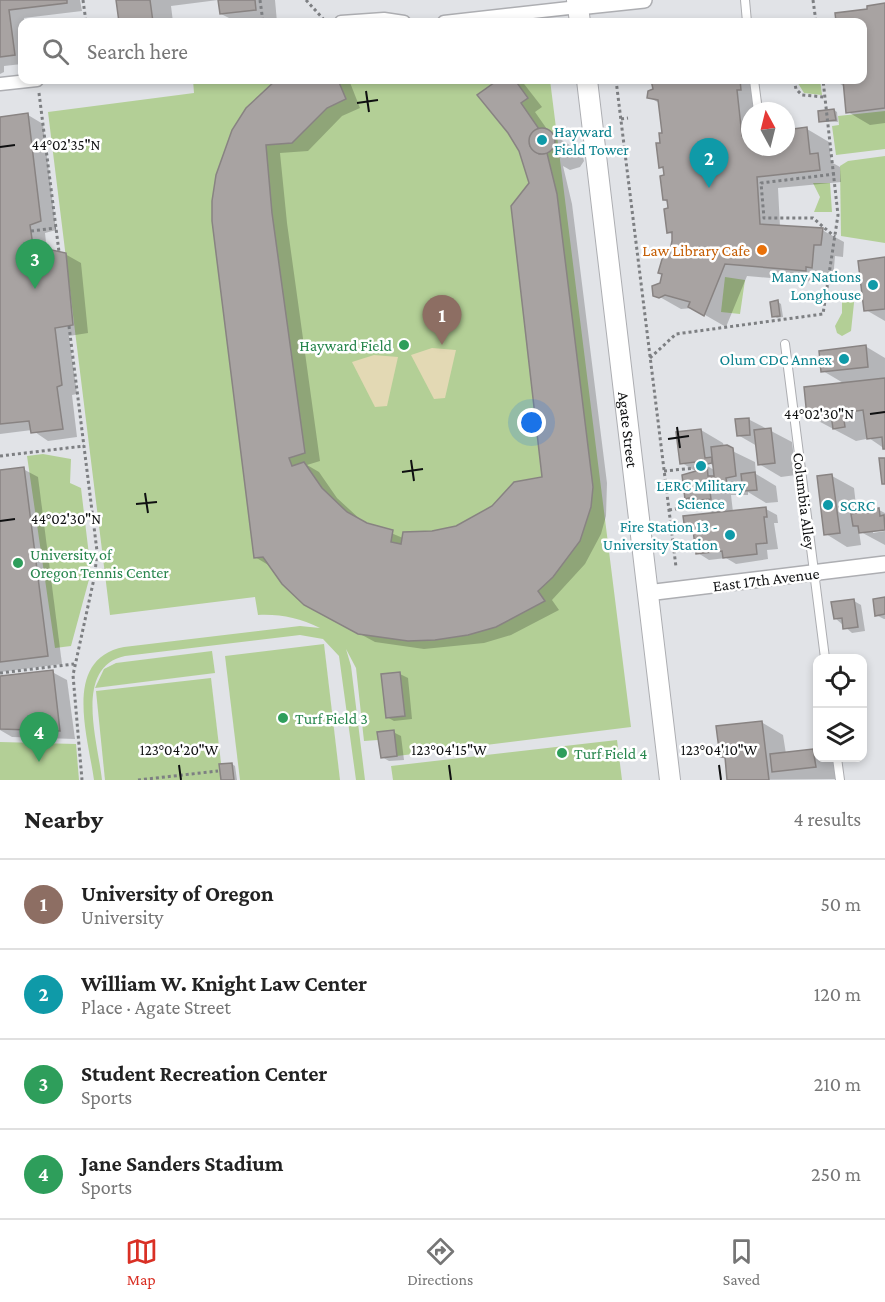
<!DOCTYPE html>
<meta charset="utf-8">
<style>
:root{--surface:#fff;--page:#f2f2f2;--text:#222;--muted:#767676;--line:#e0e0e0;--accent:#d93025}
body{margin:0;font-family:"Crimson Pro",serif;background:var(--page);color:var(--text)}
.controls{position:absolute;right:18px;bottom:18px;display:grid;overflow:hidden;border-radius:12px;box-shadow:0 3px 9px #0003}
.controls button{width:54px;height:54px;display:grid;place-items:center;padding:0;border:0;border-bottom:2px solid var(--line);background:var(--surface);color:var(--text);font:30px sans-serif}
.compass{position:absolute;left:741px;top:102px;width:54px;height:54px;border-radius:50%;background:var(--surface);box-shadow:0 3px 9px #0003;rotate:353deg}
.you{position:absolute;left:532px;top:423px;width:21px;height:21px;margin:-15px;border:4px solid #fff;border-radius:50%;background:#1a73e8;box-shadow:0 0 0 9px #1a73e833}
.badge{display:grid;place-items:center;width:39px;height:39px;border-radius:50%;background:var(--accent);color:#fff;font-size:20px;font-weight:700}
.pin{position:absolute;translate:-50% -50px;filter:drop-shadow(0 2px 3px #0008)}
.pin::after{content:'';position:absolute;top:32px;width:21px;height:18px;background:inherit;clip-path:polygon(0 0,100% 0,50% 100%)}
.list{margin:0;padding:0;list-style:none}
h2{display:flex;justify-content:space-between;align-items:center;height:78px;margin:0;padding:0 24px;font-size:26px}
h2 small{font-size:20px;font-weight:400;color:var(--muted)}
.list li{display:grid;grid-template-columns:39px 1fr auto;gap:18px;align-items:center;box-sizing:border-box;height:90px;padding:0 24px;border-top:2px solid var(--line)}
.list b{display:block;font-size:22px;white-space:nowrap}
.list p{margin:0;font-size:20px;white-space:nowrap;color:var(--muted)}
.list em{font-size:20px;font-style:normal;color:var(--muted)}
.icon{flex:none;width:33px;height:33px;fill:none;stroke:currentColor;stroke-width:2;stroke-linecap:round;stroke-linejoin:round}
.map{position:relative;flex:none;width:885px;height:780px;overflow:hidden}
.search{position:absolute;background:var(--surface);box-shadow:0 3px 9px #0003;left:18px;right:18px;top:18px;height:66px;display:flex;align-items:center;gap:15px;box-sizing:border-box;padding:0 21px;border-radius:12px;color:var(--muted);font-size:22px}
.sheet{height:438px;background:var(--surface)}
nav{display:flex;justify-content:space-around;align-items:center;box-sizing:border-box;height:84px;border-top:2px solid var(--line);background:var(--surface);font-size:16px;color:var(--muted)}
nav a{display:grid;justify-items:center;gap:3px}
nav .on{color:var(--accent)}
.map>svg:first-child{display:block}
</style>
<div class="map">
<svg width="885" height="780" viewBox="0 0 885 780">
<rect width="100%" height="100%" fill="#e1e3e7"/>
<g fill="#b3cf96">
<path d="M193 80H550L631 727 381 758 378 740 364 741 356 668 346 649 351 666 365 780H356L339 656 323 639 300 635 125 656C73 667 98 742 102 780H94C88 736 62 659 124 647L300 626 320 628C299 618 281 614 258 615L255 597 110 615 48 112 194 93Z"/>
<polygon points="796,80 820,80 822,95 804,93"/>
<polygon points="885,111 885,149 836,155 832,126 839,125 838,116"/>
<polygon points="885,156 885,243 841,236 840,166 848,161"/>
<polygon points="813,183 830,183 832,212 814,212 820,197"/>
<polygon points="725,277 745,280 740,314 721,312"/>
<polygon points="842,290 851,293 854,303 851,331 842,336 837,333 835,326 842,313"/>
<polygon points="43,454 71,459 70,483 81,488 91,572 71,646 55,648 27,456"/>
<polygon points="324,644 340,780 240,780 225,656"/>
<polygon points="212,651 215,673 95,688 104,669 116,663"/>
<polygon points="211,678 223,780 105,780 96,691"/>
<polygon points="617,740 622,780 393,780 391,766"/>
<polygon points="0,742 76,744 79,780 0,780"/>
</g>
<g fill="#e3d9b4">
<polygon points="432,348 456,350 445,398 434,399 411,355"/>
<polygon points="374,355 398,357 387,406 375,407 352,362"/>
</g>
<g fill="#0003" fill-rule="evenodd">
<polygon points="0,0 80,0 82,11 24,18 22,64 4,66 4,72 0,74"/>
<polygon points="118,0 218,0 171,6 173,22 121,22"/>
<polygon points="219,0 275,0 277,22 237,22 221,14"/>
<polygon points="885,6 885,123 870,125 848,112 845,87 834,80 862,80 862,22 837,22 836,14"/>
<polygon points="825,20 828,22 810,22 810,21"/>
<polygon points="278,80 349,80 360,108 342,116 308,151 280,153 287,223 320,461 307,465 319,472 337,498 362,521 403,538 456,528 543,478 530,183 520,151 509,132 479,95 500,80 521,80 542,107 535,112 549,132 582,153 584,161 580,167 570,170 563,166 572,204 607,483 606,516 601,534 585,564 552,600 559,610 511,635 484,643 424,649 375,642 321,613 270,566 255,557 247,108"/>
<polygon points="653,80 755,80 762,102 758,102 759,111 750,111 750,147 786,147 786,132 807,129 829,142 831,162 840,167 841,182 778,188 780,227 822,230 844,242 843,257 835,256 833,280 828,279 828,283 747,276 726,327 693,308 681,309 658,296 671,252 673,235 668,232 669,203 664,200 665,170 660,167 663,134 659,103 649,97 654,90"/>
<polygon points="834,110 837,112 838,122 821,121"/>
<polygon points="28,115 43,124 56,230 45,233 47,251 65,254 81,263 88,333 69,336 77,394 72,395 77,437 48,441 32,430 0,434 0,118"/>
<polygon points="885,259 885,321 866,310"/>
<polygon points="778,302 781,304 783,317 777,318 774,316"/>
<polygon points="865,346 885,358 885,449 866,436 866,439 856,441 809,416 845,384 823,371"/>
<polygon points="748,419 792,442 796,475 781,477 759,464 757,446 738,435"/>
<path d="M701 430 723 443 724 447 755 462 756 474 776 486 778 502 766 503 748 492V495H731L733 512 766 509 777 515 778 523H774L778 549 767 550 768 559 736 564 726 558 709 560 698 553 695 535 686 530 715 514 686 498 697 472 682 463ZM701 458 714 466V470L699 461Z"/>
<polygon points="23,469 38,477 62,664 0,672 0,472"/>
<polygon points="832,476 854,488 857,514 879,510 885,513 885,528 873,530 873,533 885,531 885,545 859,531 861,545 847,547 826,534"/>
<polygon points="885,599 885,619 884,619 876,615"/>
<polygon points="854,601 861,605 865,631 852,633 835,618"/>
<polygon points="52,672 67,680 75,739 12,737 0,730 0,678"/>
<polygon points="400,674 408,678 412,719 394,721 387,717"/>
<polygon points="761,722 783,735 786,754 813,751 818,753 818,758 825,758 835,763 837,779 729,780 726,760 721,756"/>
<polygon points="393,732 401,736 404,760 389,761 382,757"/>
<polygon points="232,764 235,766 237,780 223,780"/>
</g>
<g fill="#a8a3a2" stroke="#888382" stroke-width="1.5">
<polygon points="0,0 67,0 67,3 9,10 15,55 0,57"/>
<polygon points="116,0 150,0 153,22 119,22"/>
<polygon points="218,0 255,0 256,10 220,14"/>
<polygon points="885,3 885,108 846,113 843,80 832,80 862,80 862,22 836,22 835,13 867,9 867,6"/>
<polygon points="276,80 338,80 346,99 327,108 292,143 266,145 272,213 305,453 289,458 292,466 304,462 322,488 347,512 367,523 393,530 391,542 401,544 403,532 432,531 456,526 492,506 514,482 542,477 511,206 529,183 519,151 508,133 477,95 498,80 515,80 528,98 521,103 539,129 532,134 530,146 539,154 547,153 557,194 593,487 591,507 580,541 553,577 538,591 545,601 496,627 468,635 435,640 408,641 358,634 304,605 282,584 263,557 254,558 212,221 212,201 216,175 232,130 246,108"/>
<polygon points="651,80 740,80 741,90 737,90 742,136 750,135 750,147 786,147 786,130 807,127 810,154 818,153 820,170 757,177 760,224 823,228 821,245 814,245 812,268 806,267 806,271 725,264 704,316 688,307 690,302 665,295 659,298 653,296 652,286 660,283 662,274 658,273 665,249 670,250 672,241 672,232 667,233 664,209 668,208 667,200 663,200 660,176 664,175 663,167 659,168 656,143 660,143 659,133 662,133 658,100 647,98 648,91 653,89"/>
<polygon points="834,109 836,120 819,122 818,111"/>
<polygon points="28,113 41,221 30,225 33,246 66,253 73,325 55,328 62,385 57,387 63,429 31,433 29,421 0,424 0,117"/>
<circle cx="542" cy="141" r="13"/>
<polygon points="885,257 885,309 864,311 858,261"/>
<polygon points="778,300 780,316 772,317 770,302"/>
<polygon points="866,345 868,367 821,372 819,351"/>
<polygon points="885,378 885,449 883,449 882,437 867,439 863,410 843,413 845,427 833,429 831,414 807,417 804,387"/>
<polygon points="749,418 750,435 737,436 735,419"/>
<polygon points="771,428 775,463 758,465 754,430"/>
<polygon points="701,429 705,458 712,457 712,463 707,464 708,476 714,476 715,483 709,484 711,499 689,501 689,498 685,499 682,475 696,471 695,462 680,464 676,432"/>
<polygon points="727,445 733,448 736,476 726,478 727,484 715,485 711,447"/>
<polygon points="879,458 885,458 885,484 882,484"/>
<polygon points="24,467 48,656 0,662 0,470"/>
<polygon points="755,472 757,490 743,491 741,474"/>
<polygon points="832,474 840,533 824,535 817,476"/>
<polygon points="766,507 767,517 764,517 767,543 756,544 757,554 723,558 722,551 696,554 693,530 685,531 683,516"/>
<polygon points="879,508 880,516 884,515 885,530 859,533 858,526 853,526 851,514"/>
<polygon points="885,597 885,614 875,616 873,599"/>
<polygon points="854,599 858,627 843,629 842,618 834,619 831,602"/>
<polygon points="53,670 60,731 0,729 0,676"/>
<polygon points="400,672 405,716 386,718 381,674"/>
<polygon points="762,721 769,780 727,780 725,757 720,757 716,726"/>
<polygon points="394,730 397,756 381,758 377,732"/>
<polygon points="813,749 816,767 772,772 770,754"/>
<polygon points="232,763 234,780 221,780 219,764"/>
</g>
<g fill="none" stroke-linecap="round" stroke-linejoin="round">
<defs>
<g id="service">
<polyline points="745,0 747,22"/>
<polyline points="754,80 758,111"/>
<polyline points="785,344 825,658"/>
<polyline points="837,758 840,780"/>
</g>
<g id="pedestrian">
<polyline points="341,22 384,19 404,22"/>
<polyline points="444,22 578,7"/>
<polyline points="0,84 37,80"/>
</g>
<g id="minor">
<polyline points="578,7 644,0"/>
<polyline points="647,593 885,564"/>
</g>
<g id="tertiary">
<polyline points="577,0 580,22"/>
<path id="s1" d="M587 80 670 780"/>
</g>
</defs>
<use href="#service" stroke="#adaeb2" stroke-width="10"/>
<use href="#pedestrian" stroke="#adaeb2" stroke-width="15"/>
<use href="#minor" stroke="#adaeb2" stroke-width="18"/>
<use href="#tertiary" stroke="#adaeb2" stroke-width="22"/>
<g stroke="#7d7f82" stroke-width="3" stroke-dasharray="3 3" stroke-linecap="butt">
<polyline points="83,0 86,22"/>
<polyline points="260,0 263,22"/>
<polyline points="306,0 326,22"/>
<polyline points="813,0 816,22"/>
<polyline points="616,80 676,567"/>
<polyline points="794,80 796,89 802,95 824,97"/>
<polyline points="39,93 59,252"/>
<polyline points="621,119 628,118"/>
<polyline points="835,174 761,183 764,218 813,218 835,237"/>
<polyline points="31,231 56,228"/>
<polyline points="69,326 97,551 95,574 73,675 82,780"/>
<polyline points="650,358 676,334 823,314 838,215 823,80"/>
<polyline points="0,456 84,446"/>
<polyline points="664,471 695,468"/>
<polyline points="669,510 723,501"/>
<polyline points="0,673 74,664"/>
<polyline points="138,780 218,771"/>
</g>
<use href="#service" stroke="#fff" stroke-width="8"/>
<use href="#pedestrian" stroke="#fff" stroke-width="12"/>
<use href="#minor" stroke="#fff" stroke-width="15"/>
<use href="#tertiary" stroke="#fff" stroke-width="20"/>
</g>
<path fill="none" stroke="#0f1011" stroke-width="2" d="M366 91 369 112M357 103 378 100M0 147 15 145M870 414 885 412M677 427 680 448M668 439 689 436M411 460 414 481M402 472 423 469M145 493 148 513M136 504 157 502M0 521 15 519M179 765 181 780M449 765 451 780M719 765 721 780"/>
<g fill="#0f9aa8" stroke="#fff" stroke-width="2">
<circle cx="542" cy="140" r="6"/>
<circle cx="873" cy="285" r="6"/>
<circle cx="844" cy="359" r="6"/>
<circle cx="701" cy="466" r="6"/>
<circle cx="828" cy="505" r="6"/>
<circle cx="730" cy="535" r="6"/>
</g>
<circle fill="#e8710a" stroke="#fff" stroke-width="2" cx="762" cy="250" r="6"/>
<g fill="#2e9e5b" stroke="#fff" stroke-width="2">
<circle cx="404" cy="345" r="6"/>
<circle cx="18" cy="563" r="6"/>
<circle cx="283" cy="718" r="6"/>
<circle cx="562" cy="753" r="6"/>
</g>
<g text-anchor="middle" stroke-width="5" stroke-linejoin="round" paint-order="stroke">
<g font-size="16" fill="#0d838f" stroke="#fff" text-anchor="end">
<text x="554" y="137" text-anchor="start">Hayward<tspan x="554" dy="18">Field Tower</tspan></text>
<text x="861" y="282">Many Nations<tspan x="861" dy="18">Longhouse</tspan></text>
<text x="832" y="365">Olum CDC Annex</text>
<text x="701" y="491" text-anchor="middle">LERC Military<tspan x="701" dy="18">Science</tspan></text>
<text x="840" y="511" text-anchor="start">SCRC</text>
<text x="718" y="532">Fire Station 13 -<tspan x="718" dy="18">University Station</tspan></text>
</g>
<g font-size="16" fill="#c56008" stroke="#fff" text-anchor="end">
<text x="750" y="256">Law Library Cafe</text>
</g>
<g font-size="16" fill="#27864d" stroke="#fff" text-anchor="start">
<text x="392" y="351" text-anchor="end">Hayward Field</text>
<text x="30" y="560">University of<tspan x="30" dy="18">Oregon Tennis Center</tspan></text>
<text x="295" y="724">Turf Field 3</text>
<text x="574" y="759">Turf Field 4</text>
</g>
<g font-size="16" fill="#0f1011" stroke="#fff">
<text dy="6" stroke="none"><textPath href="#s1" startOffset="352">Agate Street</textPath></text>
<text transform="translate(805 501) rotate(83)" y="6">Columbia Alley</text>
<text transform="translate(766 579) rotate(-7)" y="6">East 17th Avenue</text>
</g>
</g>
<g font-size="15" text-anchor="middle" fill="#0f1011" stroke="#fff" stroke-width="5" stroke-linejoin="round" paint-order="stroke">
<text x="66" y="150">44°02'35"N</text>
<text x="819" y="419">44°02'30"N</text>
<text x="66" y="524">44°02'30"N</text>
<text x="179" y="755">123°04'20"W</text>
<text x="449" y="755">123°04'15"W</text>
<text x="719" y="755">123°04'10"W</text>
</g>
</svg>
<div class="controls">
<button><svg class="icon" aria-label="locate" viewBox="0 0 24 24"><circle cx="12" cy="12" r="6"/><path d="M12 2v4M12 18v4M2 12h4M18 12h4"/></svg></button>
<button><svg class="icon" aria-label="layers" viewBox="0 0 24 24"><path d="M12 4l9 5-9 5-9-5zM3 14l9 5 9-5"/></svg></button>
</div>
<svg class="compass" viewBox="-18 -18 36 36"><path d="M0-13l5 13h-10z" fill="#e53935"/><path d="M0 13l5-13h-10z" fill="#767676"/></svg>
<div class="you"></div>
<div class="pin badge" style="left:442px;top:345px;background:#8d6e63">1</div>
<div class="pin badge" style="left:709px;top:188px;background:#0f9aa8">2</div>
<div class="pin badge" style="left:35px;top:289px;background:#2e9e5b">3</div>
<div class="pin badge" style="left:39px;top:762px;background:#2e9e5b">4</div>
<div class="search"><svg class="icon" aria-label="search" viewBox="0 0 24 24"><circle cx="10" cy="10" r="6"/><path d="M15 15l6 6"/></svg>Search here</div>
</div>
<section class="sheet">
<h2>Nearby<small>4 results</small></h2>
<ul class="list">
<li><span class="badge" style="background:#8d6e63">1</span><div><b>University of Oregon</b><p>University</p></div><em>50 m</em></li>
<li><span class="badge" style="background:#0f9aa8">2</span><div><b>William W. Knight Law Center</b><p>Place · Agate Street</p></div><em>120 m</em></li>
<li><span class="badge" style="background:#2e9e5b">3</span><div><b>Student Recreation Center</b><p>Sports</p></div><em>210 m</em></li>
<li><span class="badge" style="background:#2e9e5b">4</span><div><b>Jane Sanders Stadium</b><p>Sports</p></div><em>250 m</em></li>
</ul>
</section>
<nav>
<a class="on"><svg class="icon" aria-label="map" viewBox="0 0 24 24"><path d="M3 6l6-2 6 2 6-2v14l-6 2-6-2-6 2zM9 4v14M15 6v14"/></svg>Map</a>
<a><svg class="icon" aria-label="directions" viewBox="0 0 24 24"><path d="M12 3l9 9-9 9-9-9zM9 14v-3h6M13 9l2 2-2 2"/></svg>Directions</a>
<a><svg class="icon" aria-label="saved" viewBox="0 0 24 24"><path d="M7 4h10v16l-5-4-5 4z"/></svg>Saved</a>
</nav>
